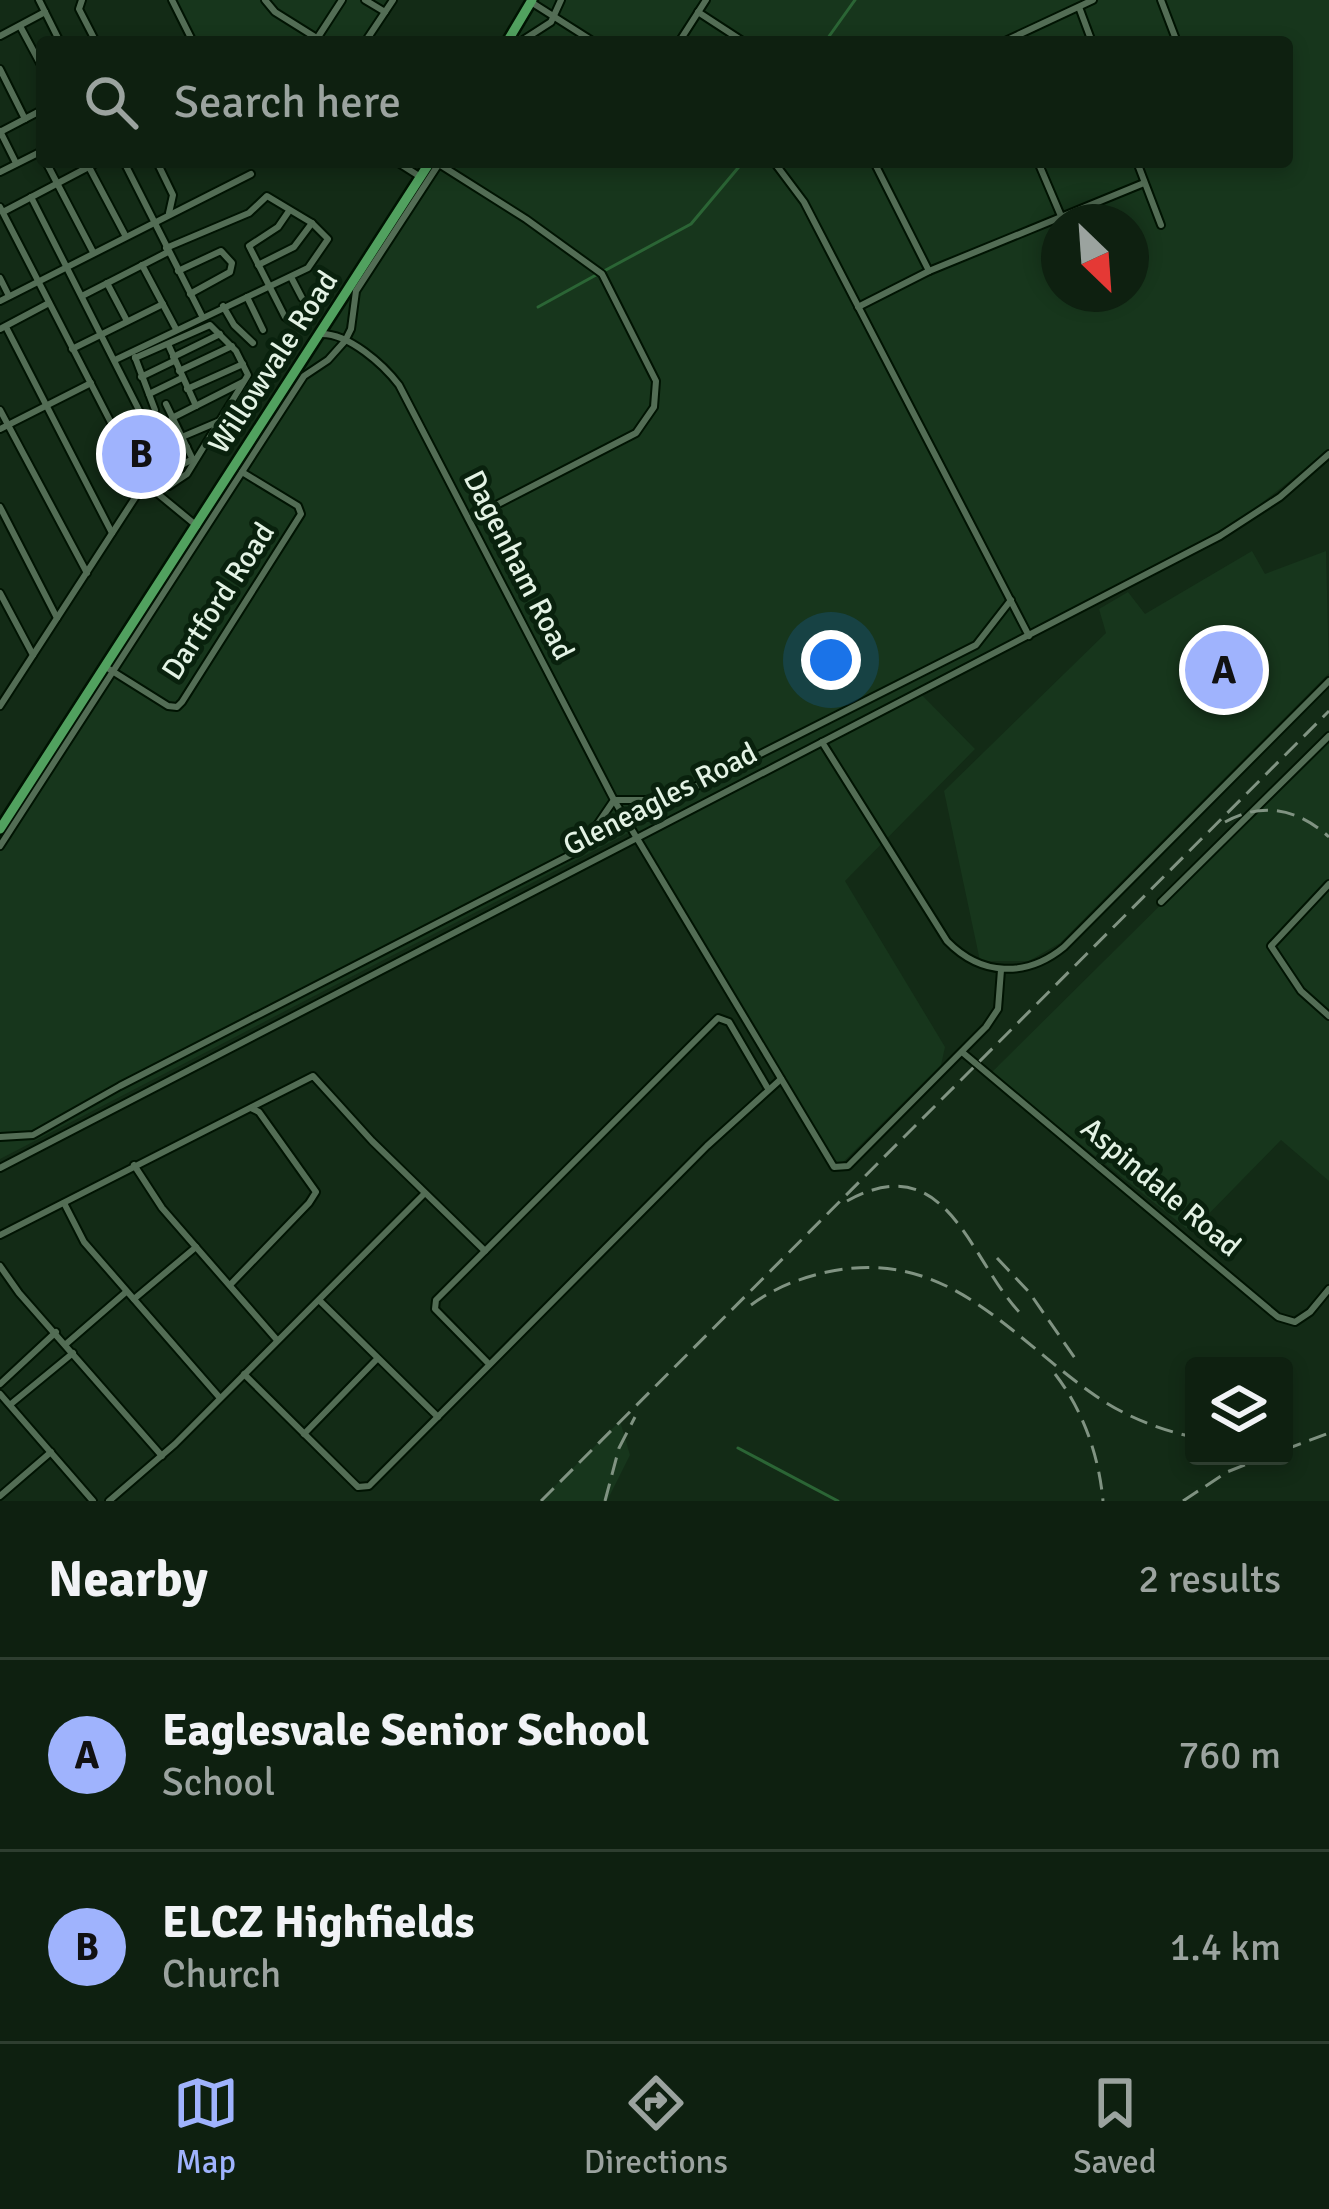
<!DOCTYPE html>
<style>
:root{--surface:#0e2010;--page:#1c2d1e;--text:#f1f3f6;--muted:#9ba39f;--line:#2e3e30;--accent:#9fb3fd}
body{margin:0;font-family:Signika,sans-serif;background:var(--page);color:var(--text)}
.controls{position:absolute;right:36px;bottom:36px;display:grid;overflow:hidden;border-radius:12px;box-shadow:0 6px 18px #0003}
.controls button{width:108px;height:108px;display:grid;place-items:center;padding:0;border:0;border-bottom:3px solid var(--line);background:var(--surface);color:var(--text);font:60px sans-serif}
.compass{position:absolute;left:1041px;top:204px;width:108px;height:108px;border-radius:50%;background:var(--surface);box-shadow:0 6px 18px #0003;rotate:155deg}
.you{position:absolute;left:831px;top:660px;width:42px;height:42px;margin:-30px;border:9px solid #fff;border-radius:50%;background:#1a73e8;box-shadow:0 0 0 18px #1a73e833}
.badge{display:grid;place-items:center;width:78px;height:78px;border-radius:50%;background:var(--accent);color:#111;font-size:39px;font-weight:700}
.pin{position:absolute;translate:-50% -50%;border:6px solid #fff;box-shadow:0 3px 12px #0006}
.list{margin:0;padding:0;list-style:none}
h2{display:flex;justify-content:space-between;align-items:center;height:156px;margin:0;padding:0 48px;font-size:51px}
h2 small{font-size:39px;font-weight:400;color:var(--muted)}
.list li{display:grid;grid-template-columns:78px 1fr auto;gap:36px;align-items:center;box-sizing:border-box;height:192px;padding:0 48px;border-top:3px solid var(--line)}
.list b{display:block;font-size:45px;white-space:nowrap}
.list p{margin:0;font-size:39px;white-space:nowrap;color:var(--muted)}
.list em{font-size:39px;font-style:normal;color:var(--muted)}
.icon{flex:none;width:66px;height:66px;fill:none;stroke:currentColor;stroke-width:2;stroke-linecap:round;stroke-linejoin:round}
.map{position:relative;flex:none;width:1329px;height:1501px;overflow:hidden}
.search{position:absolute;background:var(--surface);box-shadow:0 6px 18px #0003;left:36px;right:36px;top:36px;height:132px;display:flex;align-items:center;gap:30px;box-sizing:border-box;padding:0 42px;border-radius:12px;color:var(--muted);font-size:45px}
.sheet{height:540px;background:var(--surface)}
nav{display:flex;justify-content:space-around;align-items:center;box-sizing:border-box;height:168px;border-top:3px solid var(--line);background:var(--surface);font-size:33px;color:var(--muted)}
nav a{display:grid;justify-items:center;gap:6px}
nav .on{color:var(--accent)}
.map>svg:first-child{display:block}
</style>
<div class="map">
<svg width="1329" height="1501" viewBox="0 0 1329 1501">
<rect width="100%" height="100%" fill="#132b16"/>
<g fill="#17361c" fill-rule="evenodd">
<polygon points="167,0 392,0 365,42 188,42"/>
<path d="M540 0H1329V450L1235 524 916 689 975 749 845 881 945 1047 941 1065 838 1167 636 829 0 1159V842L435 162H1287V42H513ZM1059 222H1131V294H1059Z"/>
<polygon points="1252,551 1265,574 1326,551 1329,673 1060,943 1029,961 980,961 944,791 1106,633 1099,609 1128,592 1145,614"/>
<polygon points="1329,738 1329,1181 1281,1140 1191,1232 991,1073"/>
<polygon points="620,1421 630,1455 607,1501 540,1501"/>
</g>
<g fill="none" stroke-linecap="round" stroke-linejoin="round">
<g stroke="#2b6535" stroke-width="3">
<polyline points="825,42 855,0"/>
<polyline points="604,271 691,224 743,162"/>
<polyline points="538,307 596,275"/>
<polyline points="738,1448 838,1501"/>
</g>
<defs>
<g id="minor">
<polyline points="39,0 60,42"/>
<polyline points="82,0 79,9 96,42"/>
<polyline points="172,0 193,42"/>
<polyline points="265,0 275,12 323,42"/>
<polyline points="365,0 385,12"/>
<polyline points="1161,0 1177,42"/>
<polyline points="531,2 594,42"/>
<polyline points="1079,7 1092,42"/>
<polyline points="698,12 744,42"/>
<polyline points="20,26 42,67"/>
<polyline points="0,36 45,12"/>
<polyline points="318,37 342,0"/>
<polyline points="365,42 393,0"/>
<polyline points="520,42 551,22 561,0"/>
<polyline points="679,42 706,0"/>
<polyline points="1003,42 1093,0"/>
<polyline points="0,69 25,119"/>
<polyline points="0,131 16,163"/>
<polyline points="0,132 42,110"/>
<polyline points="46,162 93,252"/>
<polyline points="124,162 202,316"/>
<polyline points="157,162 173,195 169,213"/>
<polyline points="397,162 419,176"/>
<polyline points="774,162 804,202 1029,636"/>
<polyline points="874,162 929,271"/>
<polyline points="1038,162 1061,216"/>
<polyline points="1137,162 1161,225"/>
<polyline points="439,164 526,219 602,274 656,381 654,407 636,433 469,519"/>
<polyline points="89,167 125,235"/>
<polyline points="0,172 42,151"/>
<polyline points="31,197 143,418 140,428 119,439"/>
<polyline points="0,207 140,479 197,526"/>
<polyline points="3,212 98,162"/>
<polyline points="142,265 176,329"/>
<polyline points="258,265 294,247 312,223"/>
<polyline points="178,271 221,251 232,263 230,272 190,294"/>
<polyline points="291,277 302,298"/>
<polyline points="0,278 9,296"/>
<polyline points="107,283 127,321"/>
<polyline points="82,296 168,252"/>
<polyline points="247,297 263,330"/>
<polyline points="0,301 251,174"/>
<polyline points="223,306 234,325 253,343"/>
<polyline points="858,307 929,271 1144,183"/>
<polyline points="285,317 249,246 278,227 289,211"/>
<polyline points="6,327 112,533"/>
<polyline points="0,329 49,303"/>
<path d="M322 334C349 334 383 364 399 385L614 800 834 1167 848 1166 986 1027 998 1009 1001 970"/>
<polyline points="168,344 196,406"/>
<polyline points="72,349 163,304"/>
<polyline points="135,357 155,410"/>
<polyline points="173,357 220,334"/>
<polyline points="135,358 210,325 236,351 248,375 187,474 169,486 152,478"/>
<polyline points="115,360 308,268 328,239 312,223 267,196 249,213 166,248"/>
<polyline points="179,371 232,346"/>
<polyline points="141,377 174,361"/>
<polyline points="187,389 243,364"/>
<polyline points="149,394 182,378"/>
<polyline points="166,404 193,460"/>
<polyline points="0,410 87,573"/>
<polyline points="172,418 243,382"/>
<polyline points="0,429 91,383"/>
<polyline points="182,437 222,420"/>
<polyline points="150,479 146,467 187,447"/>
<polyline points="0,507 57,618"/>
<polyline points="0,593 33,655"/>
<polyline points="109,669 168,706 177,707 182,702 301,514 298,506 242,472"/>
<polyline points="0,706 144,484 193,459"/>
<path d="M822 742 947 941C981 976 1026 978 1064 947L1329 681"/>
<polyline points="0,846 304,376 328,360 345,341 351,329 356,291 440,162"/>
<polyline points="1329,884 1271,946 1301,991 1329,1016"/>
<polyline points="1161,902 1329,736"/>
<polyline points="962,1052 1278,1317 1295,1322 1310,1312 1329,1289"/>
<polyline points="0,1137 33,1135 120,1086 580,850 614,800 669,800 976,645 1011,600"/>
<polyline points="134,1165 162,1208 277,1340"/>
<polyline points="0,1168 1220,536 1280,497 1329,454"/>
<polyline points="64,1203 84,1242 220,1398"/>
<polyline points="0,1235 313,1076 372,1141 485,1251"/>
<polyline points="0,1266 19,1293 162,1456"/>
<polyline points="230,1285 309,1203 316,1192 259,1112 251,1108"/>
<polyline points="134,1299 196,1247"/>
<polyline points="319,1300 438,1417"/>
<polyline points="66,1344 126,1292"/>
<polyline points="488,1363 435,1309 436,1300 718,1018 729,1022 767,1087"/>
<polyline points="244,1374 358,1487 369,1486 707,1146 781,1079"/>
<polyline points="0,1384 56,1332"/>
<polyline points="0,1394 93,1501"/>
<polyline points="11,1404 73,1353"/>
<polyline points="304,1434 377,1359"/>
<polyline points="0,1496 51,1452"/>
<polyline points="109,1501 175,1444 424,1194"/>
</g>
<g id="major">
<polyline points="507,42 532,0"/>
<polyline points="0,829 430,162"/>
</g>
</defs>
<use href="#minor" stroke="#001302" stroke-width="10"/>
<use href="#major" stroke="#001302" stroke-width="14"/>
<use href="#minor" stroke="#536d55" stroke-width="6"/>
<use href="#major" stroke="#51a15f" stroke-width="9"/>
<g stroke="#809382" stroke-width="3" stroke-dasharray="18 9" stroke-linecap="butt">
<path d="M1225 822C1263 801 1298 809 1329 837"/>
<path d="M847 1201C947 1146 969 1259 1020 1313"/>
<polyline points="997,1258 1029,1292 1079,1364"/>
<path d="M751 1305C774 1288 800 1278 827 1272 947 1247 1006 1333 1093 1394 1122 1415 1159 1430 1194 1437"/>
<path d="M1055 1374C1083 1410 1099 1456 1103 1501"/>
<polyline points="1284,1450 1329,1433"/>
<polyline points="541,1501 1329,711"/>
<polyline points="605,1501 619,1448 635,1417"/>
<polyline points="1183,1501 1227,1472 1267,1456"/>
</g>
</g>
<g text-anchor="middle" stroke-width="10" stroke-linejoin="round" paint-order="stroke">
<g font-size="30" fill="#e3f2e4" stroke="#09210d">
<text transform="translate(273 362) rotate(-57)" y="10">Willowvale Road</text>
<text transform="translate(519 565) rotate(63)" y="10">Dagenham Road</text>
<text transform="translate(218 601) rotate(-57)" y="10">Dartford Road</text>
<text transform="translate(660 799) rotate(-27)" y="10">Gleneagles Road</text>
<text transform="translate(1161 1187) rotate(40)" y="10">Aspindale Road</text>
</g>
</g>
</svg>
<div class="controls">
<button><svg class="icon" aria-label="layers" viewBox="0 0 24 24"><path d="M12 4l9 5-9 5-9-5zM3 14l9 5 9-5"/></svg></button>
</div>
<svg class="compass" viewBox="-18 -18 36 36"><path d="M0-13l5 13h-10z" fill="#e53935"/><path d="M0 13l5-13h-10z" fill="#9ba39f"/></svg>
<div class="you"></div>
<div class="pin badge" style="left:1224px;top:670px">A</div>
<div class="pin badge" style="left:141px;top:454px">B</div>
<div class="search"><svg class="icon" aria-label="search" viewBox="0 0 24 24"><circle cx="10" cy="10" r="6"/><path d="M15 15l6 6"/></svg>Search here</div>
</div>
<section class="sheet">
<h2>Nearby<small>2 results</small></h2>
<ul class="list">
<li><span class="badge">A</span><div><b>Eaglesvale Senior School</b><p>School</p></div><em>760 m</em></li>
<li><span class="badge">B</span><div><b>ELCZ Highfields</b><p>Church</p></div><em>1.4 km</em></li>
</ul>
</section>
<nav>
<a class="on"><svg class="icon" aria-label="map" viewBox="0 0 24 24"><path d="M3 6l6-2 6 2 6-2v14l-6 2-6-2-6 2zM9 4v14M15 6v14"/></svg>Map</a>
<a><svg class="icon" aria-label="directions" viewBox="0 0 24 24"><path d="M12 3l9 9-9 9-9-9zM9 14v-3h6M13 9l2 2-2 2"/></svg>Directions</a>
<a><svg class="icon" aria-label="saved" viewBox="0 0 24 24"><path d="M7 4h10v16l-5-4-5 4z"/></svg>Saved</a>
</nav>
